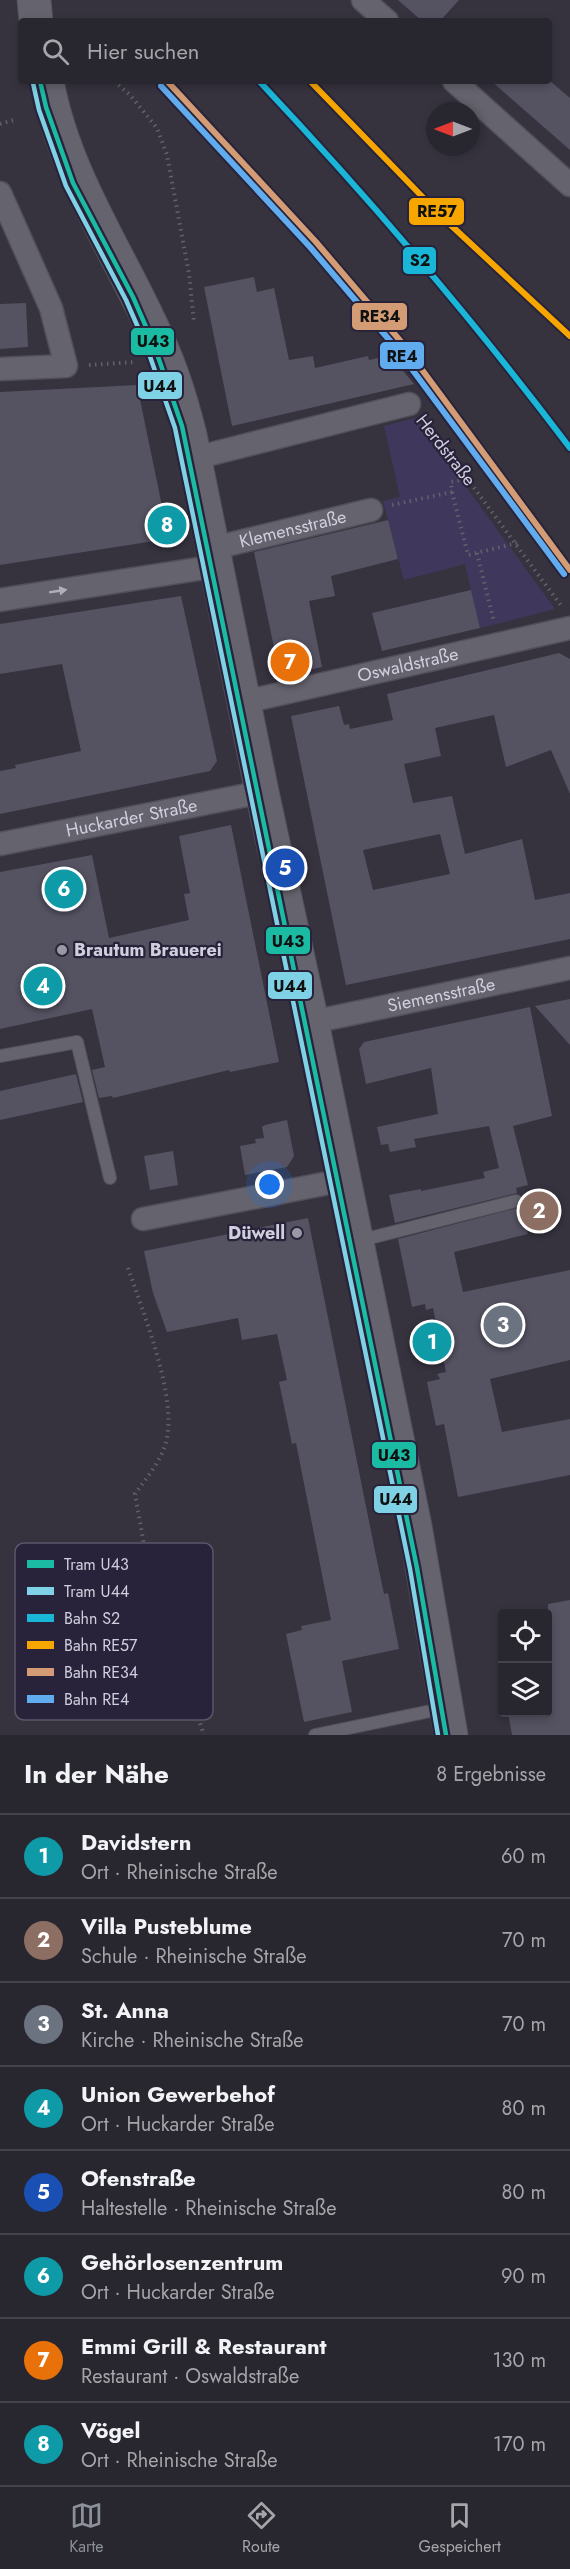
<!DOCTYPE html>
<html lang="de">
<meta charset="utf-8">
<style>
:root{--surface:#28262f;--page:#34323b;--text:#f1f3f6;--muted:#a5a5aa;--line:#44434b;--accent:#8c9099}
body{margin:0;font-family:Jost,sans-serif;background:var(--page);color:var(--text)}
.controls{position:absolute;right:18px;bottom:18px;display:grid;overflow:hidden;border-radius:6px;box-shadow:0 3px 9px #0003}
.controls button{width:54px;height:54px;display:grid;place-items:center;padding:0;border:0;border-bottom:2px solid var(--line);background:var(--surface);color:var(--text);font:30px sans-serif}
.compass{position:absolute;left:426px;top:102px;width:54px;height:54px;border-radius:50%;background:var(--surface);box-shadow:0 3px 9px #0003;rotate:270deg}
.you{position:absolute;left:270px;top:1185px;width:21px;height:21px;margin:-15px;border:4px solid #fff;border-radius:50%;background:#1a73e8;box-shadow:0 0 0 9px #1a73e833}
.badge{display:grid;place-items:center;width:39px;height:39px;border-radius:50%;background:var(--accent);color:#fff;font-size:20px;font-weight:700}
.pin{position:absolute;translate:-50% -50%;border:3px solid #fff;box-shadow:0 2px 6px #0006}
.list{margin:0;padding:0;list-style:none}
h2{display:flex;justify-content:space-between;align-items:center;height:78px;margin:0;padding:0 24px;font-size:26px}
h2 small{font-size:20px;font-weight:400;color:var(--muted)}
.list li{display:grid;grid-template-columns:39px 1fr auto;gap:18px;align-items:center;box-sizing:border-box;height:84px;padding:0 24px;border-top:2px solid var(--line)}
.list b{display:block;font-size:22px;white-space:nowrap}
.list p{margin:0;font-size:20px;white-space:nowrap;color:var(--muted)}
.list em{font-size:20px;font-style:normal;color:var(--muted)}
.icon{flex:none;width:33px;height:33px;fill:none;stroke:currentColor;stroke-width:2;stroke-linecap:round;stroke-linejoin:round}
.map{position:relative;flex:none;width:570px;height:1735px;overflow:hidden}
.search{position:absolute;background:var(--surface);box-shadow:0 3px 9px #0003;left:18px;right:18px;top:18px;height:66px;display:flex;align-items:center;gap:15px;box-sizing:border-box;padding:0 21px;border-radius:6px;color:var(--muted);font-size:22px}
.sheet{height:750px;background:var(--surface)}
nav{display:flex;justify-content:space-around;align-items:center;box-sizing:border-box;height:84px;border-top:2px solid var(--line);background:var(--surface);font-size:16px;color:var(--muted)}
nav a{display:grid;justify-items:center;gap:3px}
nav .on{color:var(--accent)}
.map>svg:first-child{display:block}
</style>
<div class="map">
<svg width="570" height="1735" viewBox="0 0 570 1735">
<rect width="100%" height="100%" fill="#36333f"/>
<polygon fill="#40385c" points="416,418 555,609 480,628 465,564 404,580 383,501 400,497 384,426"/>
<g fill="#555262" fill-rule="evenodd">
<polygon points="398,0 459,0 440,21 422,21"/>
<polygon points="491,81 550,81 570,98 570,150"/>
<polygon points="254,277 257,292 274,288 289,360 313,356 315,368 368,356 369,360 382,357 385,369 399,366 414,384 232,426 204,287"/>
<polygon points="26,303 28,347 0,349 0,304"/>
<polygon points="137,385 167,530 161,540 0,565 0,392"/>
<polygon points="388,520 398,559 331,576 335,596 309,601 322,667 280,676 254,552"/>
<polygon points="471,590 480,628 382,651 372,613"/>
<polygon points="181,596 217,761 210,771 0,814 0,771 16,768 15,765 81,751 62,664 0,674 0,624"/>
<path d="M559 653 570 659V794L551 750 506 767 494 715 435 728 441 756 404 764 413 803 452 796 465 854 522 839 535 900 570 893V939L346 985 291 716 339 706 344 725 349 724 350 729 393 720 387 694ZM440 834 450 874 373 890 363 850Z"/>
<polygon points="231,825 279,1062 230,1072 229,1070 113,1098 112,1096 99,1098 92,1070 105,1067 92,1009 0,1029 0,872 92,855 109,938 189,920 184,894 190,893 179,836"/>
<polygon points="570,999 570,1045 535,1006"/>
<polygon points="530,1007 552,1116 513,1126 528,1185 516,1188 517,1193 395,1223 389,1195 421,1189 421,1191 485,1178 483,1172 499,1168 489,1126 414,1139 416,1147 390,1152 388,1144 381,1145 377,1127 438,1114 431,1068 366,1084 359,1049 364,1042"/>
<polygon points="76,1074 83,1102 0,1120 0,1091"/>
<polygon points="287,1120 294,1156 287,1167 245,1175 240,1146 256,1143 255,1139 264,1138 262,1127 265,1125"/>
<polygon points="173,1151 178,1185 150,1190 144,1156"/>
<polygon points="521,1207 528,1234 454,1252 463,1292 570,1270 570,1360 490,1379 502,1432 570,1419 570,1475 458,1497 444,1424 436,1426 427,1382 440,1379 437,1374 446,1372 433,1308 426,1310 425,1304 412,1307 398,1239"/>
<polygon points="308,1218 375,1551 384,1594 388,1593 399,1649 342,1661 352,1712 304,1722 286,1634 302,1630 301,1626 331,1620 296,1443 292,1444 279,1382 287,1380 277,1334 242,1340 238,1318 167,1332 153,1293 144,1251"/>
<polygon points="570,1600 570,1735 512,1735 508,1713 548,1713 548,1604"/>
</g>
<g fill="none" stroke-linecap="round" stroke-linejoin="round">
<defs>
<g id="service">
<polyline points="0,1056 77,1042 110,1178"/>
<polyline points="358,1241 516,1201"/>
<polyline points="315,1735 445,1708"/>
</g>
<g id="minor">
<polyline points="363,0 387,21"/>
<polyline points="454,81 570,185"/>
<polyline points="0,193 51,308 66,366 0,369"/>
<polyline points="195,458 409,404"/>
<path id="s1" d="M214 548 371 510"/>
<polyline points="0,600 217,566"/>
<path id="s2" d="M244 702 570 628"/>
<path id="s3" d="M0 844 262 792"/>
<path id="s4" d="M312 1022 570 968"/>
<polyline points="143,1219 344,1180"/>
</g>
<g id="secondary">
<polyline points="34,0 36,21"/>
<path d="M47 81C64 175 120 254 158 340 172 370 182 403 190 435L262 792 312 1022 415 1526 451 1735"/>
</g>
</defs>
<use href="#service" stroke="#514f5a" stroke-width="14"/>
<use href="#minor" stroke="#514f5a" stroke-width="25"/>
<use href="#secondary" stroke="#514f5a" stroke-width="35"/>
<g stroke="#62616a" stroke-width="4" stroke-dasharray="1.5 4.5" stroke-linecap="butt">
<polyline points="114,81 130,95 157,128 167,155 189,274 194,322"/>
<polyline points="0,124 14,120"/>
<polyline points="89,365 135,362"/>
<polyline points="424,420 562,607"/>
<polyline points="452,492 468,555 517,543"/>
<polyline points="392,505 452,492 451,482 469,478"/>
<polyline points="477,553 494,622"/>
<path d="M128 1268C143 1312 176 1394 167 1438 163 1459 147 1477 135 1494L147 1562 204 1735"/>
</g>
<use href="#service" stroke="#65636d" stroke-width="12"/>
<use href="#minor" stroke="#65636d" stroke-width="22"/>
<use href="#secondary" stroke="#65636d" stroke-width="33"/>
<defs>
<path id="rail-1" d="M259 81C369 198 473 319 570 448"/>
<polyline id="rail-2" points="310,81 441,216 570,336"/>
<polyline id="rail-3" points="167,81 316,242 403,344 570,570"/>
<polyline id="rail-4" points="161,86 310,247 397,349 564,574"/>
</defs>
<use href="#rail-1" stroke="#28233a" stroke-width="10"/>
<use href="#rail-2" stroke="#28233a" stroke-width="10"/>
<use href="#rail-3" stroke="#28233a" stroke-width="10"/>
<use href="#rail-4" stroke="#28233a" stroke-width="10"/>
<use href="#rail-1" stroke="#1ab6d8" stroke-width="6"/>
<use href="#rail-2" stroke="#f7a600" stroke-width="6"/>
<use href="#rail-3" stroke="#d39c74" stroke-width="6"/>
<use href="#rail-4" stroke="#60acee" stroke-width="6"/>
<defs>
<polyline id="tram-1" points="40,81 46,107 73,183 133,297 154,345 182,426 417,1568 446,1735"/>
<polyline id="tram-2" points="33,83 39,110 66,186 126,300 147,348 175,428 410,1569 438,1735"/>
</defs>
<use href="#tram-1" stroke="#28233a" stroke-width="9"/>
<use href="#tram-2" stroke="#28233a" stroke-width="9"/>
<use href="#tram-1" stroke="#1abaa3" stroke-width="4.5"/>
<use href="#tram-2" stroke="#7fd2e6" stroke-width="4.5"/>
</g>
<defs><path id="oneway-solid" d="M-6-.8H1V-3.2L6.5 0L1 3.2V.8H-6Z" transform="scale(1.5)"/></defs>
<use fill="#b1afbc" href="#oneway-solid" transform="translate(58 591) rotate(-9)"/>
<g fill="#9b98a6" stroke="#28233a" stroke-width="2">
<circle cx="62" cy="950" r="6"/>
<circle cx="297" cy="1233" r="6"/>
</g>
<g text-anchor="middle" stroke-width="4.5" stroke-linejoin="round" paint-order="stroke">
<g font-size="18" fill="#d1cfde" stroke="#28233a">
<text transform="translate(446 450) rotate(52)" y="6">Herdstraße</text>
<text dy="6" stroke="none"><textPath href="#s1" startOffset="81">Klemensstraße</textPath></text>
<text dy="6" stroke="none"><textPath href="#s2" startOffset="168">Oswaldstraße</textPath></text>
<text dy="6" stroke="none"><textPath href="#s3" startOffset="134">Huckarder Straße</textPath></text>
<text dy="6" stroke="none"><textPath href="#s4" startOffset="132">Siemensstraße</textPath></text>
</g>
<g font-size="18" font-weight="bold" fill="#d1cfde" stroke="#28233a" text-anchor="start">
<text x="74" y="956">Brautum Brauerei</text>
<text x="285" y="1239" text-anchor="end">Düwell</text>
</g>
</g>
<rect x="15" y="1543" width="198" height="177" rx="9" fill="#28233a" stroke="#5b576b" stroke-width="1.5"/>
<rect x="27" y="1560" width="27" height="8" fill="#1abaa3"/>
<rect x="27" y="1587" width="27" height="8" fill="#7fd2e6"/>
<rect x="27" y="1614" width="27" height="8" fill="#1ab6d8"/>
<rect x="27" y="1641" width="27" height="8" fill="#f7a600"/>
<rect x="27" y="1668" width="27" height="8" fill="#d39c74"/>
<rect x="27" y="1695" width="27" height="8" fill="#60acee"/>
<g font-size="16" fill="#d1cfde">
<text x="64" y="1570">Tram U43</text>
<text x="64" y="1597">Tram U44</text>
<text x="64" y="1624">Bahn S2</text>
<text x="64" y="1651">Bahn RE57</text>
<text x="64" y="1678">Bahn RE34</text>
<text x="64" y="1705">Bahn RE4</text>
</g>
<g stroke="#28233a" stroke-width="2">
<rect x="408" y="197" width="57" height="29" rx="6" fill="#f7a600"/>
<rect x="402" y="246" width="35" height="29" rx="6" fill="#1ab6d8"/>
<rect x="351" y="302" width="57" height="29" rx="6" fill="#d39c74"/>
<rect x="130" y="327" width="45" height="29" rx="6" fill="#1abaa3"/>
<rect x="379" y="341" width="46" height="29" rx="6" fill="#60acee"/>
<rect x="137" y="371" width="46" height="29" rx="6" fill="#7fd2e6"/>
<rect x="265" y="926" width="46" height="29" rx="6" fill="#1abaa3"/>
<rect x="267" y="971" width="46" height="29" rx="6" fill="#7fd2e6"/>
<rect x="371" y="1441" width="46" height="28" rx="6" fill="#1abaa3"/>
<rect x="373" y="1485" width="45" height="29" rx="6" fill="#7fd2e6"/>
</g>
<g font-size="16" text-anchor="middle" font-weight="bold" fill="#111">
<text x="437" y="217">RE57</text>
<text x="420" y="266">S2</text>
<text x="380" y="322">RE34</text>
<text x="153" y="347">U43</text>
<text x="402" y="362">RE4</text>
<text x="160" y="392">U44</text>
<text x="288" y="947">U43</text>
<text x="290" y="992">U44</text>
<text x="394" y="1461">U43</text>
<text x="396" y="1505">U44</text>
</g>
</svg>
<div class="controls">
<button><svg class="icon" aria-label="locate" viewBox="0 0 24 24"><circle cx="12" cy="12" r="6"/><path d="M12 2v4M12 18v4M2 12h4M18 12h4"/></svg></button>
<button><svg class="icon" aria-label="layers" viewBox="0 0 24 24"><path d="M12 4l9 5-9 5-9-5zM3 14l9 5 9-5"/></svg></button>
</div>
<svg class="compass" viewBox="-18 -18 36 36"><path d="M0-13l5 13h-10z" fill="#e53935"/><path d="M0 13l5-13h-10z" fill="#a5a5aa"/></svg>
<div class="you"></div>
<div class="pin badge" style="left:432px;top:1342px;background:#0f9aa8">1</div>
<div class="pin badge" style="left:539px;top:1211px;background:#8d6e63">2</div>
<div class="pin badge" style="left:503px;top:1325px;background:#6b7280">3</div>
<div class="pin badge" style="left:43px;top:986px;background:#0f9aa8">4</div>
<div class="pin badge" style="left:285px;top:868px;background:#1a4fb4">5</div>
<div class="pin badge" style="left:64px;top:889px;background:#0f9aa8">6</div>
<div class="pin badge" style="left:290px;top:662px;background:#e8710a">7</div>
<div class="pin badge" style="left:167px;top:525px;background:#0f9aa8">8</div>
<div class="search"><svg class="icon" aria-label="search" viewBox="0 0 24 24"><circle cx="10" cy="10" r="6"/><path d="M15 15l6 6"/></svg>Hier suchen</div>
</div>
<section class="sheet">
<h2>In der Nähe<small>8 Ergebnisse</small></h2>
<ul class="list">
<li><span class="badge" style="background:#0f9aa8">1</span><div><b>Davidstern</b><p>Ort · Rheinische Straße</p></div><em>60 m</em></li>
<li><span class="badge" style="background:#8d6e63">2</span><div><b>Villa Pusteblume</b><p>Schule · Rheinische Straße</p></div><em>70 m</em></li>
<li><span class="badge" style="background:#6b7280">3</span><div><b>St. Anna</b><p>Kirche · Rheinische Straße</p></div><em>70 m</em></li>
<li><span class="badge" style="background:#0f9aa8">4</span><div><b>Union Gewerbehof</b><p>Ort · Huckarder Straße</p></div><em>80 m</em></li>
<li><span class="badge" style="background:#1a4fb4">5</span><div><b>Ofenstraße</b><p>Haltestelle · Rheinische Straße</p></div><em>80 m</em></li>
<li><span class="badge" style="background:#0f9aa8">6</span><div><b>Gehörlosenzentrum</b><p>Ort · Huckarder Straße</p></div><em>90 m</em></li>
<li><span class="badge" style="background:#e8710a">7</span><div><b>Emmi Grill &amp; Restaurant</b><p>Restaurant · Oswaldstraße</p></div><em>130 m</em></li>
<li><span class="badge" style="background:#0f9aa8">8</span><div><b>Vögel</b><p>Ort · Rheinische Straße</p></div><em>170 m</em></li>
</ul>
</section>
<nav>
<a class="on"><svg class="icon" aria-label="map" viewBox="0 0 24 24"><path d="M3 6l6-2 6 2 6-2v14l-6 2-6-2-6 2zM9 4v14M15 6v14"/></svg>Karte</a>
<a><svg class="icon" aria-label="directions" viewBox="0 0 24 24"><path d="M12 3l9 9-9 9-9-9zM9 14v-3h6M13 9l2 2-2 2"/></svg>Route</a>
<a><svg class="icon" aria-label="saved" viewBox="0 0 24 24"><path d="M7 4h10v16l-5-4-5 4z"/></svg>Gespeichert</a>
</nav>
